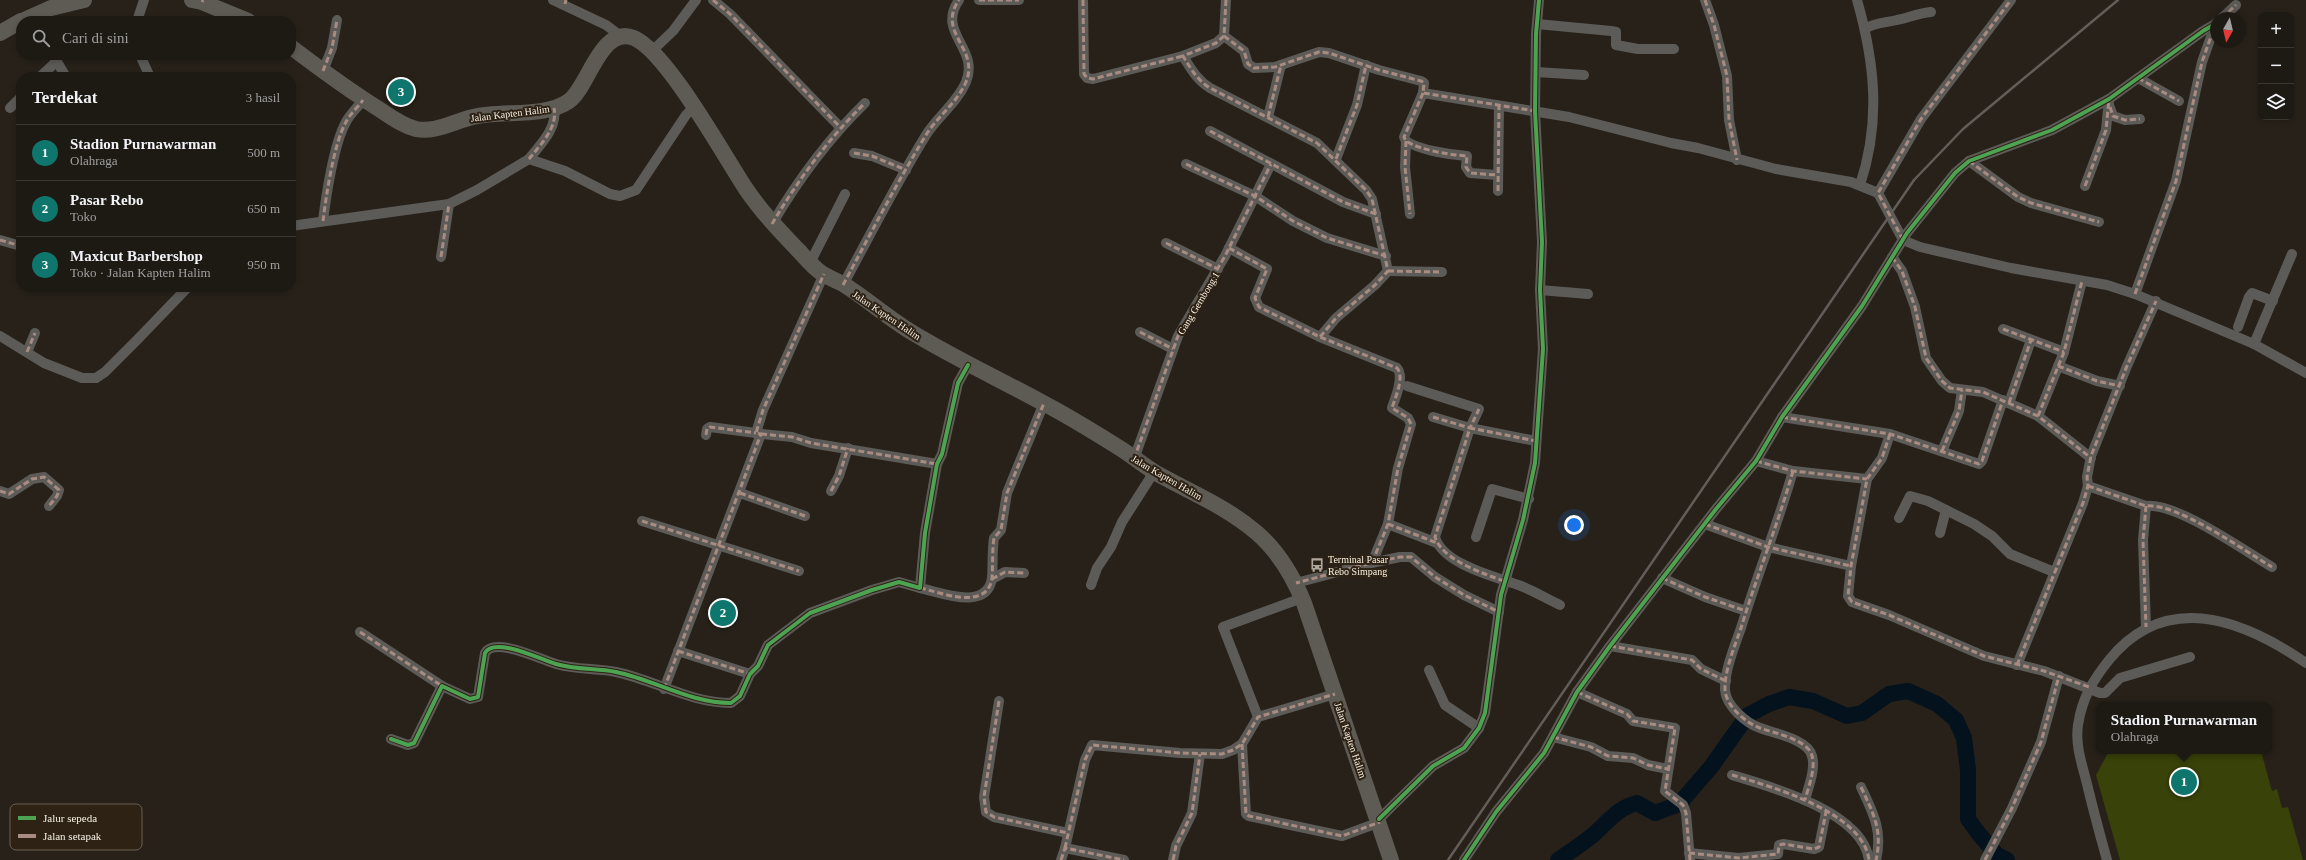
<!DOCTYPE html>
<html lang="id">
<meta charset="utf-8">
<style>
:root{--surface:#1d1913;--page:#25221c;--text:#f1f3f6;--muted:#a0a0a0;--line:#3b3833;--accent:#0f766e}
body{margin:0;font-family:"Times New Roman",serif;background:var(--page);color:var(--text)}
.controls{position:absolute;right:12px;top:12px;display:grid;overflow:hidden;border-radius:8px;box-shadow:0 2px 6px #0003}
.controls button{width:36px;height:36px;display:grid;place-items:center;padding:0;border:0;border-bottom:1px solid var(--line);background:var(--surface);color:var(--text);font:20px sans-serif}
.compass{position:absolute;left:2210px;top:12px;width:36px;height:36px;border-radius:50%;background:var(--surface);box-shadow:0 2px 6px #0003;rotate:188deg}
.you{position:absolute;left:1574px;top:525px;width:14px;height:14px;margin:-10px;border:3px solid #fff;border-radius:50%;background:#1a73e8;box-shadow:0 0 0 6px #1a73e833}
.badge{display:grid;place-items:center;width:26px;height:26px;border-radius:50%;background:var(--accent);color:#fff;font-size:13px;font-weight:700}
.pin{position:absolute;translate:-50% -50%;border:2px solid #fff;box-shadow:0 1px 4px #0006}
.popup{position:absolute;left:2096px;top:702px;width:176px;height:52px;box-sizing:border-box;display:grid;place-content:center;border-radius:8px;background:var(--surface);filter:drop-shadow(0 1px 3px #0005);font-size:13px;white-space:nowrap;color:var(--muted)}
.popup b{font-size:15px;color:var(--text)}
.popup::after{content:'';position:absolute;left:50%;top:100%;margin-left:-8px;border:8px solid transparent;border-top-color:var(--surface)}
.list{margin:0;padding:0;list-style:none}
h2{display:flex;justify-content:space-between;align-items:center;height:52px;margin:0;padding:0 16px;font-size:17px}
h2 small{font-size:13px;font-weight:400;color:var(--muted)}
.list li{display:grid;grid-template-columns:26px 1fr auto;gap:12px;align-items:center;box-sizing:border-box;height:56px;padding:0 16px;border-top:1px solid var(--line)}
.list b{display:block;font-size:15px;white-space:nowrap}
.list p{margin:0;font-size:13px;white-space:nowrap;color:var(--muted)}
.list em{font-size:13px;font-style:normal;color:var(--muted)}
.icon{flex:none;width:22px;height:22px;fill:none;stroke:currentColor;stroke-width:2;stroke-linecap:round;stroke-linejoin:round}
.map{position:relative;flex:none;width:2306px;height:860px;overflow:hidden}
.search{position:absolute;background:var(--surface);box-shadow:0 2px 6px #0003;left:16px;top:16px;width:280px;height:44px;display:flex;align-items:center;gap:10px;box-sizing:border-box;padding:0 14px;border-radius:16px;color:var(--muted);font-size:15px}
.panel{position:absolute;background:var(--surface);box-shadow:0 2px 6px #0003;left:16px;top:72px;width:280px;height:220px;border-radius:16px}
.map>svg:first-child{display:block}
</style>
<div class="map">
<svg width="2306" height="860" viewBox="0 0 2306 860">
<rect width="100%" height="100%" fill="#272119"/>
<polygon fill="#394209" points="2109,751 2261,751 2272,791 2277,789 2282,808 2288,807 2303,860 2120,860 2096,775"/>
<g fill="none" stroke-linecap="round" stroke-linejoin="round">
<path stroke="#04121d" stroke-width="16" d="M1558 860C1570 852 1582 844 1593 835 1608 822 1617 808 1637 803L1655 813 1679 804 1711 767 1748 715 1769 704 1789 697 1813 701 1847 716 1862 713 1889 694 1908 691 1937 704 1956 720 1964 738 1968 770V819L1979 834 1997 855 2007 860"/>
<g stroke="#5d5b58" stroke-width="10">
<polyline points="553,0 606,25 622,37"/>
<polyline points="713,0 730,14 840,127"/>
<polyline points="979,0 1019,0"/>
<polyline points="1083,0 1084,74 1087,78 1093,79 1183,56"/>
<path d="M1226 0 1224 36 1216 43 1183 56C1191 69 1197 80 1210 88L1317 143 1366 190 1372 199 1388 271 1375 285 1336 318 1320 337"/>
<polyline points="1705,0 1714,25 1727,76 1729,120 1737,160"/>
<path d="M1857 0C1875 63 1881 122 1860 185"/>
<polyline points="2011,0 1921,119 1878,193 1903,240 1920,247 2011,268 2107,285 2135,294 2254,344 2306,373"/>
<polyline points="2222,18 2236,5"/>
<polyline points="137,21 144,0"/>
<polyline points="1537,24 1611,31 1616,32 1616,45 1638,49 1674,49"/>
<path d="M1866 28C1877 22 1885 23 1897 20 1909 18 1918 13 1931 12"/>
<polyline points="1224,36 1244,51 1248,64 1254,68 1275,67 1319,52 1329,53 1379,70 1421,81 1424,83 1423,93 1569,117 1671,143 1698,148 1776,169 1851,182 1878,193"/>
<polyline points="652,51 673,31 696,0"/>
<polyline points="53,55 66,77"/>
<polyline points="140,55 150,77"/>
<polyline points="323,71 332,48 337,20"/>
<polyline points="1536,72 1584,75"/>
<polyline points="40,77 57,61"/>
<polyline points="2138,78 2179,101"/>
<path d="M1423 93 1404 137 1406 141C1419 150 1451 155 1467 156L1466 167 1470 173 1497 175"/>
<polyline points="2109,105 2113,116 2125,120 2140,119"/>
<polyline points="10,108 21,97"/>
<polyline points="1268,117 1281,65"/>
<polyline points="1210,131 1343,202 1376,214"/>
<polyline points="1406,141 1405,167 1410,214"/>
<polyline points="854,153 872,156 906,170"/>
<path d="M529 159C540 145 558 128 554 108"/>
<polyline points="1336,159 1357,105 1366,65"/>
<polyline points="1969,161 2018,197 2031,203 2099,222"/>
<polyline points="1186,164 1255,196 1293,221 1327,238 1386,256"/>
<polyline points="2085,186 2106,130 2109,99"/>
<polyline points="1498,191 1499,106"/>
<path d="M323 221C326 196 334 143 346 122 350 114 358 107 363 100"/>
<path d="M772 224C798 180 828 139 865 103"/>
<polyline points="291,226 449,204 477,190 529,159 565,171 610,194 620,196 636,190 686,115 694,107"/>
<polyline points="0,240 21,246"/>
<polyline points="1166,243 1218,269"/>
<path d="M1229 248 1267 269 1255 298 1259 307 1320 337 1397 368C1405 377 1395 398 1392 408L1408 418 1411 424 1398 468 1388 524 1374 558 1371 563 1296 583"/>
<polyline points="441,257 449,204"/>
<polyline points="1892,257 1902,271 1915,307 1926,358 1942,381 1950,388 1983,392 2038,416 2091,458"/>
<polyline points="810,263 845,194"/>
<polyline points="1388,271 1442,272"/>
<path d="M843 285C870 235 896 184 926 135 937 117 957 103 966 82 980 48 936 33 959 0"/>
<polyline points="1540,290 1588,294"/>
<polyline points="2135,294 2176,181 2202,62 2216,23"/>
<polyline points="2238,327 2249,297 2252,293 2273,301"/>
<polyline points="2003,329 2064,352"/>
<polyline points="1140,332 1173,349"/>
<polyline points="0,336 44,363 82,378 96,378 105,372 138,339 188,287"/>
<polyline points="2254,344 2292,254"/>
<polyline points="27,352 35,333"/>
<polyline points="2058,366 2097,381 2120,386"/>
<polyline points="1407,386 1479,409 1470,428 1433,417"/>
<polyline points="2009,403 2031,340"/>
<polyline points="2038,416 2064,352 2082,281"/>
<polyline points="1782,417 1890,434 1979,464 1982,461 2003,400"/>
<polyline points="761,434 792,437 811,443 937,464"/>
<polyline points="1890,434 1882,458 1867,479 1851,566 1848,596 1852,602 1889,615 1984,656 2044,671 2100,693 2105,693 2120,678 2190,657"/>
<polyline points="706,435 707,429 710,427 756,433"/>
<path d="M1536 441 1470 428 1435 537C1443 565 1497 577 1521 586 1534 591 1547 599 1560 605"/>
<polyline points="1942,451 1959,411 1962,390"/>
<polyline points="1134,459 1178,336 1225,256 1271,164"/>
<polyline points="1756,461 1793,471 1867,479"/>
<path d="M1793 471C1778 524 1757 575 1741 628 1735 645 1724 672 1725 690 1726 706 1746 723 1760 728 1773 733 1808 739 1812 756 1816 769 1808 788 1805 800"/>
<path d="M2088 486 2146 506C2178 503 2243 550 2272 567"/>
<polyline points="0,491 9,494 32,479 44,477 59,490 57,496 49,506"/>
<polyline points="831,491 839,476 848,448"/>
<polyline points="740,493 805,516"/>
<polyline points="2146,506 2143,540 2146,627"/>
<polyline points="1899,518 1910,496 1928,501 1974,524 1992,536 2010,554 2054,572"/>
<polyline points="642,521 799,571"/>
<polyline points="1388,524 1437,543"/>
<polyline points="1705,524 1768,547 1851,566"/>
<polyline points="1940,533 1946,510"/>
<polyline points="1476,537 1492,489 1529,499"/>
<polyline points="1371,563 1400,557 1411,557 1435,577 1464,595 1499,612"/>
<polyline points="1662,578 1705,597 1746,611"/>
<polyline points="992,579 1005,572 1024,573"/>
<polyline points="1091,585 1097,568 1111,547 1122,522 1154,472"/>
<path d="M920 588C940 592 987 612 992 578 993 565 992 551 994 538L1001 530 1007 493 1044 403"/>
<polyline points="360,632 442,686"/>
<polyline points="1610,646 1692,660 1701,669 1726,681"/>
<polyline points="678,651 750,674"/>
<polyline points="2017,665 2083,503 2088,486 2087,477 2091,456 2127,366 2156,301"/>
<polyline points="1429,670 1445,705 1479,728"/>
<polyline points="664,689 761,434 756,433 763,410 824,274"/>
<polyline points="1577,692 1627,714 1633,721 1675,728 1665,791 1683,805 1686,813 1690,860"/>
<polyline points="999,701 984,797 986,812 994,817 1068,833"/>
<polyline points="1258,717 1223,627 1302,598"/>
<polyline points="1553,737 1591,747 1608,756 1633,758 1648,765 1668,769"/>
<path d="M391 739 408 745 414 743 442 686 470 699 478 697 485 653C494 636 542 660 556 664 576 670 597 668 616 672 655 680 690 703 731 703L740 696 750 674 758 666 768 645 810 613 872 590 899 582 920 588 925 533 937 464 942 454 958 383 968 365"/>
<polyline points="1242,744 1246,814 1249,816 1342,836 1380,822"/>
<path d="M1732 775C1772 787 1863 812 1869 860"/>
<path d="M1861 787C1873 813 1883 830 1876 860"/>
<polyline points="1379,819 1433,766 1464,748 1479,728 1485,713 1501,595 1523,520 1535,463 1543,349 1540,290 1542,242 1535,111 1536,34 1539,0"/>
<polyline points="1065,848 1085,760 1092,745 1180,753 1222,754 1233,750 1242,744 1258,717 1335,694"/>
<polyline points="1689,853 1739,858 1778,854 1779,845 1783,844 1814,849 1819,847 1826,812"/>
<polyline points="1061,860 1065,848 1124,860"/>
<polyline points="1173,860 1176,846 1192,813 1200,754"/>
<polyline points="1464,860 1496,812 1544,753 1577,692 1610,646 1716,509 1756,461 1782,417 1862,306 1907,233 1955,173 1969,161 2052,130 2109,99 2203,31 2215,24"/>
<polyline points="1985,860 2012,808 2041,742 2059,676"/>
<path d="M2107 860C2100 835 2093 809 2087 784 2082 764 2075 745 2078 725 2082 698 2093 680 2109 660 2166 590 2242 619 2306 663"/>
</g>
<g stroke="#5e5b55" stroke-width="16">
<polyline points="192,0 202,2 248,21"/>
<polyline points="22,21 51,8 84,0"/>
<polyline points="0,33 21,21"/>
<path d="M291 47C320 69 350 91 382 111 392 118 404 126 416 129 435 133 455 121 473 117 502 110 545 118 569 101 588 88 601 24 634 38 667 52 724 156 746 189 761 211 778 229 797 249 804 256 811 265 820 272 827 277 835 280 843 284 867 299 888 318 913 333 956 359 1001 380 1045 404 1070 417 1094 432 1118 447 1131 455 1143 465 1156 473 1190 492 1227 507 1257 533 1279 552 1293 576 1304 603L1391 860"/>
</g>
<polyline stroke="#625d59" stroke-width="2.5" points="1448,860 1914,180 1963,129 2118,0"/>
<g stroke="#a88b81" stroke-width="3" stroke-dasharray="6 3" stroke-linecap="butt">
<polyline points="713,0 730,14 840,127"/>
<polyline points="979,0 1019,0"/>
<polyline points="1083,0 1084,74 1087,78 1093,79 1183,56"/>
<path d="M1226 0 1224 36 1216 43 1183 56C1191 69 1197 80 1210 88L1317 143 1366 190 1372 199 1388 271 1375 285 1336 318 1320 337"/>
<polyline points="1705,0 1714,25 1727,76 1729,120 1737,160"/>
<polyline points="202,2 203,0"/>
<polyline points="565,4 566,0"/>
<polyline points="2222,18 2236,5"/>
<polyline points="1224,36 1244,51 1248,64 1254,68 1275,67 1319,52 1329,53 1379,70 1421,81 1424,83 1423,93 1535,111"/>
<polyline points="323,71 332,48 337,20"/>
<polyline points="2138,78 2179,101"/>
<path d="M1423 93 1404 137 1406 141C1419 150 1451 155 1467 156L1466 167 1470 173 1497 175"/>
<polyline points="2110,107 2113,116 2125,120 2140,119"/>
<polyline points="1268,117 1281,65"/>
<polyline points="1210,131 1343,202 1376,214"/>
<polyline points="1406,141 1405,167 1410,214"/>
<polyline points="854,153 872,156 906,170"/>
<path d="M529 159C540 145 558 128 554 108"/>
<polyline points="1336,159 1357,105 1366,65"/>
<polyline points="1969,161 2018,197 2031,203 2099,222"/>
<polyline points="1186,164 1255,196 1293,221 1327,238 1386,256"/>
<polyline points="2085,186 2106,130 2109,99"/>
<polyline points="1498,191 1499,106"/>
<path d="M323 221C326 196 334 143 346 122 350 114 358 107 363 100"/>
<path d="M772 224C798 180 828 139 865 103"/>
<polyline points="0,240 21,246"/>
<polyline points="1903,240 1878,193 1921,119 2011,0"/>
<polyline points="1166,243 1218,269"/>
<path d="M1229 248 1267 269 1255 298 1259 307 1320 337 1397 368C1405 377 1395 398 1392 408L1408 418 1411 424 1398 468 1388 524 1374 558 1371 563 1296 583"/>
<polyline points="441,257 449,204"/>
<polyline points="1892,257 1902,271 1915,307 1926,358 1942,381 1950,388 1983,392 2038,416 2091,458"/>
<polyline points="1388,271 1442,272"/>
<path d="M843 285C870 235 896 184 926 135 937 117 957 103 966 82 980 48 936 33 959 0"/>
<polyline points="2135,294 2176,181 2202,62 2215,25"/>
<polyline points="2003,329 2064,352"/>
<polyline points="1140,332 1173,349"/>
<polyline points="27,352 35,333"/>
<polyline points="2058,366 2097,381 2120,386"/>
<polyline points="2009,403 2031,340"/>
<polyline points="2038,416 2064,352 2082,281"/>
<polyline points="1433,417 1470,428 1479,409"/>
<polyline points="1782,417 1890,434 1979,464 1982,461 2003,400"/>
<polyline points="761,434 792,437 811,443 937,464"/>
<polyline points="1890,434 1882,458 1867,479 1851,566 1848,596 1852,602 1889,615 1984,656 2044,671 2089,687"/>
<polyline points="706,435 707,429 710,427 756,433"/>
<polyline points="1942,451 1959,411 1962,390"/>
<polyline points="1134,459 1178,336 1225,256 1271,164"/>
<polyline points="1756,461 1793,471 1867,479"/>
<path d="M1793 471C1778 524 1757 575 1741 628 1735 645 1724 672 1725 690 1726 706 1746 723 1760 728 1773 733 1808 739 1812 756 1816 769 1808 788 1805 800"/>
<path d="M2088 486 2146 506C2178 503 2243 550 2272 567"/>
<polyline points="0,491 9,494 32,479 44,477 59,490 57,496 49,506"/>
<polyline points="831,491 839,476 848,448"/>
<polyline points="740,493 805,516"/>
<polyline points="2146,506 2143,540 2146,627"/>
<polyline points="642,521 799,571"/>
<polyline points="1388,524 1437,543"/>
<polyline points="1705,524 1768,547 1851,566"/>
<polyline points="1371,563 1400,557 1411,557 1435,577 1464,595 1499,612"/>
<polyline points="1662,578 1705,597 1746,611"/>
<polyline points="992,579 1005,572 1024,573"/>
<path d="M1504 581C1484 574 1442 560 1435 537L1470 428 1536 441"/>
<path d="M920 588C940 592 987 612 992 578 993 565 992 551 994 538L1001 530 1007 493 1044 403"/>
<polyline points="360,632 442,686"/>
<polyline points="1610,646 1692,660 1701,669 1726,681"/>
<polyline points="678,651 750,674"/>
<polyline points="2017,665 2083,503 2088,486 2087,477 2091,456 2127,366 2156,301"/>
<polyline points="664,689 761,434 756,433 763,410 824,274"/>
<polyline points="1577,692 1627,714 1633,721 1675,728 1665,791 1683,805 1686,813 1690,860"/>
<polyline points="999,701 984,797 986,812 994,817 1068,833"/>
<polyline points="1553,737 1591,747 1608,756 1633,758 1648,765 1668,769"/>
<polyline points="1242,744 1246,814 1249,816 1342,836 1380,822"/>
<path d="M1732 775C1772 787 1863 812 1869 860"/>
<path d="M1861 787C1873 813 1883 830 1876 860"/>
<polyline points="1065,848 1085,760 1092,745 1180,753 1222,754 1233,750 1242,744 1258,717 1335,694"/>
<polyline points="1689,853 1739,858 1778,854 1779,845 1783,844 1814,849 1819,847 1826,812"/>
<polyline points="1061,860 1065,848 1124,860"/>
<polyline points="1173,860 1176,846 1192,813 1200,754"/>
<polyline points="1985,860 2012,808 2041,742 2059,676"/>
</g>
<defs>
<g id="cycleway">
<path d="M391 739 408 745 414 743 442 686 470 699 478 697 485 653C494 636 542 660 556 664 576 670 597 668 616 672 655 680 690 703 731 703L740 696 750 674 758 666 768 645 810 613 872 590 899 582 920 588 925 533 937 464 942 454 958 383 968 365"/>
<polyline points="1379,819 1433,766 1464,748 1479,728 1485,713 1501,595 1523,520 1535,463 1543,349 1540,290 1542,242 1535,111 1536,34 1539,0"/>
<polyline points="1464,860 1496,812 1544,753 1577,692 1610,646 1716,509 1756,461 1782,417 1862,306 1907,233 1955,173 1969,161 2052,130 2109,99 2203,31 2215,24"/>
</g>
</defs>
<use href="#cycleway" stroke="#2d2213" stroke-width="6"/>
<use href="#cycleway" stroke="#4ca352" stroke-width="4"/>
</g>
<defs>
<symbol id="bus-bare" viewBox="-9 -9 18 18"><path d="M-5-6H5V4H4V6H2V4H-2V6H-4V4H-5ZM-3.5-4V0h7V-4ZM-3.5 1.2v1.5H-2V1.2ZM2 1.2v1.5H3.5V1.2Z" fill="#b0a89f" stroke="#2d2213" stroke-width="2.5" paint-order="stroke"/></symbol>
</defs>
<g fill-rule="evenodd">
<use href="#bus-bare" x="1307" y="555" width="20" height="20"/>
</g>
<g text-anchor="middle" stroke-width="4" stroke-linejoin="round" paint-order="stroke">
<g font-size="10" fill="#f9f1e7" stroke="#2d2213">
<text transform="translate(510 113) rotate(-7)" y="4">Jalan Kapten Halim</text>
<text transform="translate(1198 303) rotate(-59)" y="4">Gang Gembong.1</text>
<text transform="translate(887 315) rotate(34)" y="4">Jalan Kapten Halim</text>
<text transform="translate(1167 477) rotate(30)" y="4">Jalan Kapten Halim</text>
<text transform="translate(1351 740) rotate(71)" y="4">Jalan Kapten Halim</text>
</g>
<g font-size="10" fill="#f9f1e7" stroke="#2d2213" text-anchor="start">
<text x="1328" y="563">Terminal Pasar<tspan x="1328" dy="12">Rebo Simpang</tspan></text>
</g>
</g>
<rect x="10" y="804" width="132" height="46" rx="6" fill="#2d2213" stroke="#6a6053" stroke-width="1"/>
<rect x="18" y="816" width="18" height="4" fill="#4ca352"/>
<rect x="18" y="834" width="18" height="4" fill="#a88b81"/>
<g font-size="11" fill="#f9f1e7">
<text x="43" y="822">Jalur sepeda</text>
<text x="43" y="840">Jalan setapak</text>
</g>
</svg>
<div class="controls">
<button>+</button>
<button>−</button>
<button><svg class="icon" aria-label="layers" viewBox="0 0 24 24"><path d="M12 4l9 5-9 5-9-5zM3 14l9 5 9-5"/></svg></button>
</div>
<svg class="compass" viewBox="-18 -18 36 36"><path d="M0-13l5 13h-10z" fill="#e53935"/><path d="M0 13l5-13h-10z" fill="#a0a0a0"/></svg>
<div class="you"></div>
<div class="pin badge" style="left:2184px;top:782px">1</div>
<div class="popup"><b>Stadion Purnawarman</b>Olahraga</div>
<div class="pin badge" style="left:723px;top:613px">2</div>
<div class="pin badge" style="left:401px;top:92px">3</div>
<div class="search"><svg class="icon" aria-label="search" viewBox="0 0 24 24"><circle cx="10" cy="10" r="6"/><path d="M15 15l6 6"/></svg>Cari di sini</div>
<section class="panel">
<h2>Terdekat<small>3 hasil</small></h2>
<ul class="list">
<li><span class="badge">1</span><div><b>Stadion Purnawarman</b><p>Olahraga</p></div><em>500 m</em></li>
<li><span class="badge">2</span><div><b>Pasar Rebo</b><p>Toko</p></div><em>650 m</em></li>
<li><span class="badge">3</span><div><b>Maxicut Barbershop</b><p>Toko · Jalan Kapten Halim</p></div><em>950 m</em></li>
</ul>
</section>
</div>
